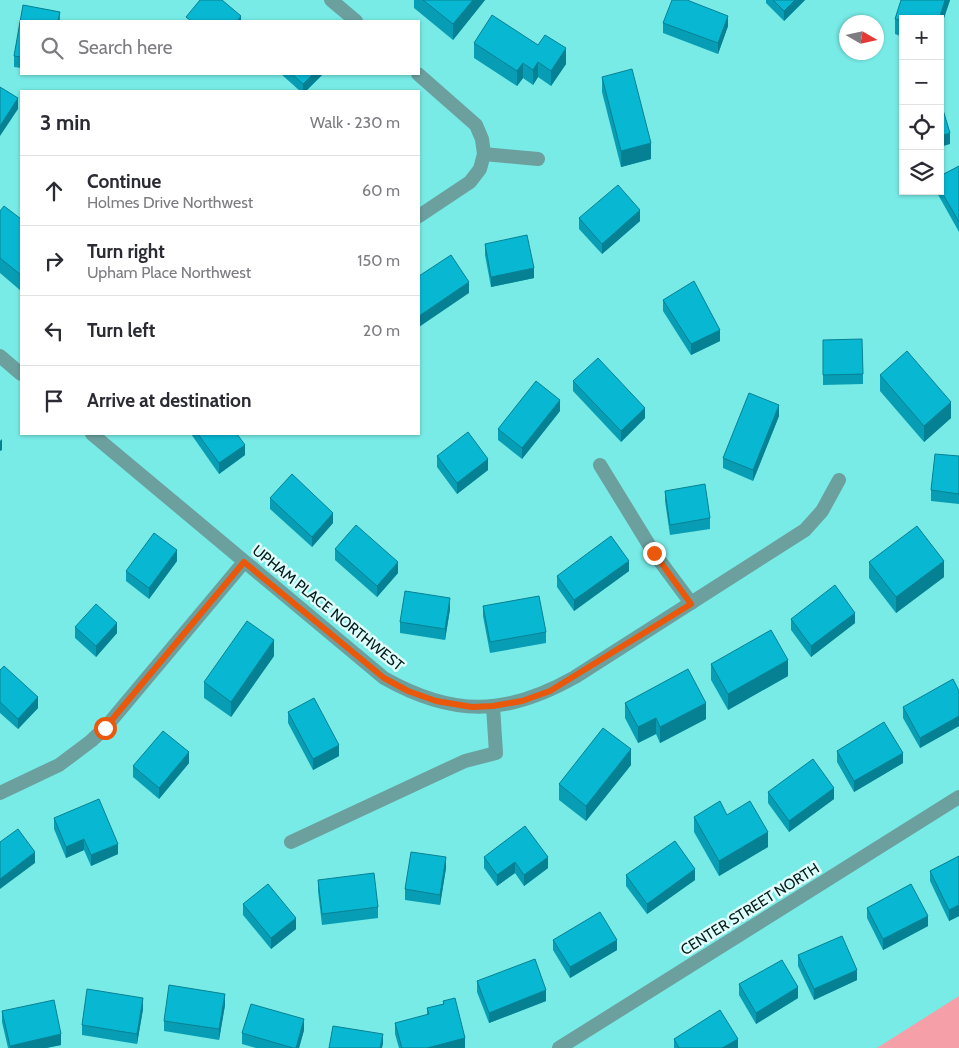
<!DOCTYPE html>
<meta charset="utf-8">
<style>
:root{--surface:#fff;--page:#f2f2f3;--text:#2b2b33;--muted:#7c7c81;--line:#e1e1e2}
body{margin:0;font-family:Cabin,sans-serif;background:var(--page);color:var(--text)}
.controls{position:absolute;right:15px;top:15px;display:grid;overflow:hidden;border-radius:0px;box-shadow:0 1px 4px #0004}
.controls button{width:45px;height:45px;display:grid;place-items:center;padding:0;border:0;border-bottom:1px solid var(--line);background:var(--surface);color:var(--text);font:25px sans-serif}
.compass{position:absolute;left:839px;top:15px;width:45px;height:45px;border-radius:50%;background:var(--surface);box-shadow:0 1px 4px #0004;rotate:99deg}
.stop{position:absolute;width:15px;height:15px;margin:-11px;border:4px solid #ea580c;border-radius:50%;background:#fff}
.stop.end{background:#ea580c;border-color:#fff;box-shadow:0 1px 5px #0008}
.list{margin:0;padding:0;list-style:none}
h2{display:flex;justify-content:space-between;align-items:center;height:65px;margin:0;padding:0 20px;font-size:21px}
h2 small{font-size:16px;font-weight:400;color:var(--muted)}
.list li{display:grid;grid-template-columns:32px 1fr auto;gap:15px;align-items:center;box-sizing:border-box;height:70px;padding:0 20px;border-top:1px solid var(--line)}
.list b{display:block;font-size:19px;white-space:nowrap}
.list p{margin:0;font-size:16px;white-space:nowrap;color:var(--muted)}
.list em{font-size:16px;font-style:normal;color:var(--muted)}
.icon{flex:none;width:28px;height:28px;fill:none;stroke:currentColor;stroke-width:2;stroke-linecap:round;stroke-linejoin:round}
.map{position:relative;flex:none;width:959px;height:1048px;overflow:hidden}
.search{position:absolute;background:var(--surface);box-shadow:0 1px 4px #0004;left:20px;top:20px;width:400px;height:55px;display:flex;align-items:center;gap:12px;box-sizing:border-box;padding:0 18px;border-radius:0px;color:var(--muted);font-size:19px}
.panel{position:absolute;background:var(--surface);box-shadow:0 1px 4px #0004;left:20px;top:90px;width:400px;height:345px;border-radius:0px}
.map>svg:first-child{display:block}
</style>
<div class="map">
<svg width="959" height="1048" viewBox="0 0 959 1048">
<rect width="100%" height="100%" fill="#78ebe7"/>
<polygon fill="#f59fa8" points="959,996 959,1048 877,1048"/>
<g fill="none" stroke-linecap="round" stroke-linejoin="round">
<g stroke="#6ba09e" stroke-width="14">
<polyline points="331,0 356,21"/>
<polyline points="418,74 476,125 482,139 484,154 480,169 470,182 419,216"/>
<polyline points="484,154 538,159"/>
<polyline points="0,356 21,374"/>
<path d="M92 434 384 678C453 717 506 716 575 677L805 530 822 511 839 480"/>
<polyline points="600,465 654,553 691,603"/>
<polyline points="0,793 59,765 91,741 105,728 244,562"/>
<polyline points="291,842 465,761 496,753 493,706"/>
<polyline points="559,1048 959,797"/>
</g>
</g>
<g fill="#079eb5">
<polygon points="414,0 485,0 453,40 414,8"/>
<polygon points="766,0 805,0 784,21 766,3"/>
<polygon points="950,0 940,30 940,19 903,19 903,37 895,34 895,19"/>
<polygon points="23,5 60,12 60,21 21,21 21,68 14,67 14,56"/>
<polygon points="663,23 728,26 718,54 663,33"/>
<polygon points="474,43 566,64 551,86 538,77 533,85 523,78 517,86 474,58"/>
<polygon points="281,74 323,74 306,91 300,91"/>
<polygon points="602,77 651,159 621,167 602,92"/>
<polygon points="959,166 959,232 936,191 940,191 940,176"/>
<polygon points="0,211 21,219 21,291 0,273"/>
<polygon points="579,218 640,221 602,254 579,229"/>
<polygon points="485,244 534,278 491,287 485,255"/>
<polygon points="663,300 720,341 691,355 663,311"/>
<polygon points="823,340 863,374 863,384 823,385"/>
<polygon points="880,375 951,418 924,442 880,391"/>
<polygon points="573,381 645,418 621,442 573,391"/>
<polygon points="560,411 522,459 498,440 498,429"/>
<polygon points="779,416 753,481 723,468 723,458"/>
<polygon points="191,434 237,434 245,455 219,474"/>
<polygon points="437,456 488,470 457,494 437,467"/>
<polygon points="959,456 959,504 931,501 931,490"/>
<polygon points="665,491 710,518 710,529 670,535 665,501"/>
<polygon points="270,498 333,523 312,547 270,509"/>
<polygon points="335,549 398,573 377,597 335,560"/>
<polygon points="177,561 149,599 126,581 126,571"/>
<polygon points="869,562 944,577 896,613 869,578"/>
<polygon points="629,571 574,611 557,587 557,576"/>
<polygon points="483,606 546,632 546,643 490,653 483,616"/>
<polygon points="450,609 445,640 400,633 400,622"/>
<polygon points="791,619 855,623 811,657 791,630"/>
<polygon points="75,627 117,633 96,657 75,638"/>
<polygon points="274,656 231,717 204,698 204,682"/>
<polygon points="711,664 788,676 728,710 711,680"/>
<polygon points="0,670 38,708 18,729 0,713"/>
<polygon points="959,691 959,726 920,748 903,718 903,707"/>
<polygon points="625,703 706,719 660,743 656,734 638,743 625,718"/>
<polygon points="288,712 339,756 313,770 288,723"/>
<polygon points="837,751 903,763 854,792 837,762"/>
<polygon points="189,763 159,799 133,777 133,766"/>
<polygon points="631,765 586,821 559,800 559,784"/>
<polygon points="768,792 834,799 789,832 768,803"/>
<polygon points="727,815 768,847 719,876 694,832 694,817"/>
<polygon points="54,818 118,854 91,866 84,850 66,858 54,829"/>
<polygon points="959,856 959,916 949,921 930,881 930,871"/>
<polygon points="484,857 548,868 524,886 515,873 497,886 484,868"/>
<polygon points="446,868 440,905 405,900 405,889"/>
<polygon points="626,875 695,880 647,914 626,886"/>
<polygon points="318,880 378,907 378,918 322,925 318,891"/>
<polygon points="243,904 296,929 271,949 243,915"/>
<polygon points="867,908 928,926 883,950 867,918"/>
<polygon points="553,940 617,950 570,978 553,950"/>
<polygon points="798,955 857,980 814,1000 798,966"/>
<polygon points="477,981 546,1001 489,1023 477,992"/>
<polygon points="739,984 798,998 756,1024 739,995"/>
<polygon points="443,1001 465,1048 399,1048 395,1034 395,1023 427,1015 427,1008 443,1004"/>
<polygon points="225,1005 219,1040 164,1031 164,1021"/>
<polygon points="143,1009 137,1044 82,1035 82,1025"/>
<polygon points="2,1011 61,1045 46,1048 8,1048 2,1022"/>
<polygon points="304,1030 299,1048 256,1048 242,1044 242,1033"/>
<polygon points="674,1039 738,1048 674,1048"/>
</g>
<g fill="#068193">
<polygon points="473,0 485,0 453,40 453,24"/>
<polygon points="795,0 805,0 784,21 784,11"/>
<polygon points="945,0 950,0 940,30 940,19 939,19"/>
<polygon points="241,16 241,21 237,21"/>
<polygon points="728,16 728,26 718,54 718,43"/>
<polygon points="566,48 566,64 551,86 551,71"/>
<polygon points="538,62 538,77 533,85 533,70"/>
<polygon points="523,63 523,78 517,86 517,71"/>
<polygon points="313,74 323,74 306,91 303,91 303,84"/>
<polygon points="18,98 18,109 0,136 0,126"/>
<polygon points="950,133 950,144 940,147 940,136"/>
<polygon points="651,143 651,159 621,167 621,151"/>
<polygon points="640,210 640,221 602,254 602,244"/>
<polygon points="534,268 534,278 491,287 491,277"/>
<polygon points="469,282 469,293 419,327 419,316"/>
<polygon points="720,330 720,341 691,355 691,344"/>
<polygon points="560,400 560,411 522,459 522,448"/>
<polygon points="951,402 951,418 924,442 924,426"/>
<polygon points="779,405 779,416 753,481 753,470"/>
<polygon points="645,408 645,418 621,442 621,431"/>
<polygon points="2,439 2,450 0,451 0,441"/>
<polygon points="245,445 245,455 219,474 219,463"/>
<polygon points="488,459 488,470 457,494 457,483"/>
<polygon points="333,513 333,523 312,547 312,537"/>
<polygon points="177,550 177,561 149,599 149,588"/>
<polygon points="629,561 629,571 574,611 574,600"/>
<polygon points="944,561 944,577 896,613 896,597"/>
<polygon points="398,562 398,573 377,597 377,586"/>
<polygon points="450,598 450,609 445,640 445,629"/>
<polygon points="855,613 855,623 811,657 811,646"/>
<polygon points="117,623 117,633 96,657 96,646"/>
<polygon points="274,640 274,656 231,717 231,702"/>
<polygon points="788,660 788,676 728,710 728,694"/>
<polygon points="38,697 38,708 18,729 18,719"/>
<polygon points="706,703 706,719 660,743 660,727"/>
<polygon points="959,716 959,726 920,748 920,738"/>
<polygon points="656,718 656,734 638,743 638,727"/>
<polygon points="339,745 339,756 313,770 313,759"/>
<polygon points="631,749 631,765 586,821 586,806"/>
<polygon points="189,752 189,763 159,799 159,788"/>
<polygon points="903,753 903,763 854,792 854,781"/>
<polygon points="834,788 834,799 789,832 789,821"/>
<polygon points="768,832 768,847 719,876 719,861"/>
<polygon points="84,839 84,850 66,858 66,847"/>
<polygon points="118,844 118,854 91,866 91,855"/>
<polygon points="35,852 35,863 0,889 0,879"/>
<polygon points="446,857 446,868 440,905 440,895"/>
<polygon points="548,857 548,868 524,886 524,875"/>
<polygon points="515,862 515,873 497,886 497,875"/>
<polygon points="695,869 695,880 647,914 647,904"/>
<polygon points="959,905 959,916 949,921 949,910"/>
<polygon points="928,916 928,926 883,950 883,939"/>
<polygon points="296,918 296,929 271,949 271,938"/>
<polygon points="617,940 617,950 570,978 570,967"/>
<polygon points="857,970 857,980 814,1000 814,989"/>
<polygon points="798,987 798,998 756,1024 756,1013"/>
<polygon points="546,990 546,1001 489,1023 489,1013"/>
<polygon points="225,994 225,1005 219,1040 219,1029"/>
<polygon points="143,998 143,1009 137,1044 137,1034"/>
<polygon points="304,1019 304,1030 299,1048 296,1048"/>
<polygon points="61,1034 61,1045 46,1048 10,1048 10,1046"/>
<polygon points="383,1034 383,1044 382,1048 380,1048"/>
<polygon points="465,1038 465,1048 427,1048"/>
<polygon points="738,1039 738,1048 722,1048"/>
</g>
<g fill="#08b8d2" stroke="#068193">
<polygon points="200,0 222,0 241,16 237,21 191,21 186,17"/>
<polygon points="423,0 473,0 453,24"/>
<polygon points="672,0 687,0 728,16 718,43 663,23"/>
<polygon points="773,0 795,0 784,11"/>
<polygon points="901,0 945,0 939,19 903,19 903,21 895,19"/>
<polygon points="23,5 60,12 58,21 21,21 21,57 14,56"/>
<polygon points="492,15 538,45 545,35 566,48 551,71 538,62 533,70 523,63 517,71 474,43"/>
<polygon points="632,69 651,143 621,151 602,77"/>
<polygon points="292,74 313,74 303,84"/>
<polygon points="0,87 18,98 0,126"/>
<polygon points="940,100 950,133 940,136"/>
<polygon points="959,166 959,222 940,189 940,176"/>
<polygon points="618,185 640,210 602,244 579,218"/>
<polygon points="4,206 21,219 21,275 0,258 0,211"/>
<polygon points="527,235 534,268 491,277 485,244"/>
<polygon points="451,255 469,282 419,316 419,276"/>
<polygon points="694,281 720,330 691,344 663,300"/>
<polygon points="862,339 863,374 823,375 823,340"/>
<polygon points="907,351 951,402 924,426 880,375"/>
<polygon points="598,358 645,408 621,431 573,381"/>
<polygon points="536,381 560,400 522,448 498,429"/>
<polygon points="749,393 779,405 753,470 723,458"/>
<polygon points="468,432 488,459 457,483 437,456"/>
<polygon points="198,434 237,434 245,445 219,463"/>
<polygon points="935,454 959,456 959,494 931,490"/>
<polygon points="292,474 333,513 312,537 270,498"/>
<polygon points="705,484 710,518 670,525 665,491"/>
<polygon points="356,525 398,562 377,586 335,549"/>
<polygon points="917,526 944,561 896,597 869,562"/>
<polygon points="154,533 177,550 149,588 126,571"/>
<polygon points="611,536 629,561 574,600 557,576"/>
<polygon points="835,585 855,613 811,646 791,619"/>
<polygon points="405,591 450,598 445,629 400,622"/>
<polygon points="539,596 546,632 490,642 483,606"/>
<polygon points="96,604 117,623 96,646 75,627"/>
<polygon points="247,621 274,640 231,702 204,682"/>
<polygon points="771,630 788,660 728,694 711,664"/>
<polygon points="4,666 38,697 18,719 0,702 0,670"/>
<polygon points="688,669 706,703 660,727 656,718 638,727 625,703"/>
<polygon points="953,679 959,691 959,716 920,738 903,707"/>
<polygon points="314,698 339,745 313,759 288,712"/>
<polygon points="884,722 903,753 854,781 837,751"/>
<polygon points="603,728 631,749 586,806 559,784"/>
<polygon points="163,731 189,752 159,788 133,766"/>
<polygon points="813,759 834,788 789,821 768,792"/>
<polygon points="99,799 118,844 91,855 84,839 66,847 54,818"/>
<polygon points="720,801 727,815 750,801 768,832 719,861 694,817"/>
<polygon points="525,826 548,857 524,875 515,862 497,875 484,857"/>
<polygon points="18,829 35,852 0,879 0,842"/>
<polygon points="675,841 695,869 647,904 626,875"/>
<polygon points="411,852 446,857 440,895 405,889"/>
<polygon points="959,856 959,905 949,910 930,871"/>
<polygon points="374,873 378,907 322,914 318,880"/>
<polygon points="268,884 296,918 271,938 243,904"/>
<polygon points="911,884 928,916 883,939 867,908"/>
<polygon points="600,912 617,940 570,967 553,940"/>
<polygon points="842,936 857,970 814,989 798,955"/>
<polygon points="535,959 546,990 489,1013 477,981"/>
<polygon points="782,960 798,987 756,1013 739,984"/>
<polygon points="169,985 225,994 219,1029 164,1021"/>
<polygon points="87,989 143,998 137,1034 82,1025"/>
<polygon points="455,998 465,1038 427,1048 402,1048 395,1023 429,1014 427,1008 444,1004 443,1001"/>
<polygon points="54,1000 61,1034 10,1046 2,1011"/>
<polygon points="251,1004 304,1019 296,1048 293,1048 242,1033"/>
<polygon points="720,1010 738,1039 722,1048 679,1048 674,1039"/>
<polygon points="333,1026 383,1034 380,1048 329,1048"/>
</g>
<g fill="none" stroke-linecap="round" stroke-linejoin="round">
<polyline stroke="#ea580c" stroke-width="6" points="105,728 244,562 384,678 408,691 436,701 472,707 493,706 522,701 550,691 691,604 654,553"/>
</g>
<g text-anchor="middle" stroke-width="5" stroke-linejoin="round" paint-order="stroke">
<g font-size="15" fill="#021b1a" stroke="#dffdfb">
<text transform="translate(328 608) rotate(39)" y="5">UPHAM PLACE NORTHWEST</text>
<text transform="translate(750 909) rotate(-32)" y="5">CENTER STREET NORTH</text>
</g>
</g>
</svg>
<div class="controls">
<button>+</button>
<button>−</button>
<button><svg class="icon" aria-label="locate" viewBox="0 0 24 24"><circle cx="12" cy="12" r="6"/><path d="M12 2v4M12 18v4M2 12h4M18 12h4"/></svg></button>
<button><svg class="icon" aria-label="layers" viewBox="0 0 24 24"><path d="M12 4l9 5-9 5-9-5zM3 14l9 5 9-5"/></svg></button>
</div>
<svg class="compass" viewBox="-18 -18 36 36"><path d="M0-13l5 13h-10z" fill="#e53935"/><path d="M0 13l5-13h-10z" fill="#7c7c81"/></svg>
<div class="stop" style="left:105px;top:728px"></div>
<div class="stop end" style="left:654px;top:553px"></div>
<div class="search"><svg class="icon" aria-label="search" viewBox="0 0 24 24"><circle cx="10" cy="10" r="6"/><path d="M15 15l6 6"/></svg>Search here</div>
<section class="panel">
<h2>3 min<small>Walk · 230 m</small></h2>
<ul class="list">
<li><svg class="icon" aria-label="ahead" viewBox="0 0 24 24"><path d="M12 20V5M6 11l6-6 6 6"/></svg><div><b>Continue</b><p>Holmes Drive Northwest</p></div><em>60 m</em></li>
<li><svg class="icon" aria-label="right" viewBox="0 0 24 24"><path d="M7 20v-9h11M14 6l5 5-5 5"/></svg><div><b>Turn right</b><p>Upham Place Northwest</p></div><em>150 m</em></li>
<li><svg class="icon" aria-label="left" viewBox="0 0 24 24"><path d="M17 20v-9H6M10 6l-5 5 5 5"/></svg><div><b>Turn left</b></div><em>20 m</em></li>
<li><svg class="icon" aria-label="arrive" viewBox="0 0 24 24"><path d="M6 21V4h12l-3 4 3 4H6"/></svg><div><b>Arrive at destination</b></div></li>
</ul>
</section>
</div>
